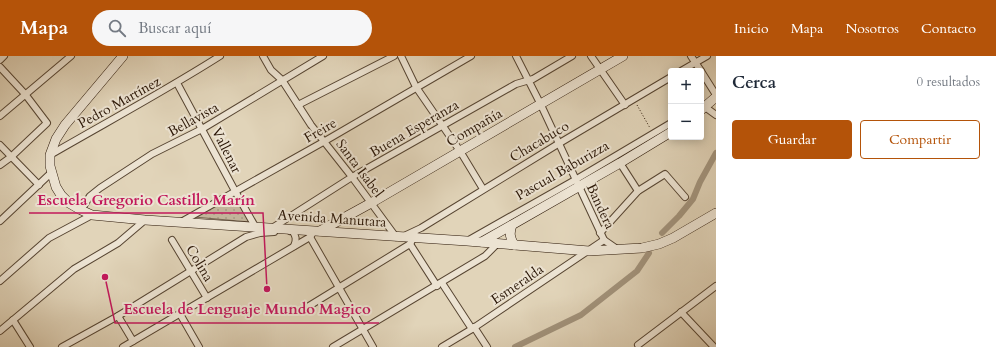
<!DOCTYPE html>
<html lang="es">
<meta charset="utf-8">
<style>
:root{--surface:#fff;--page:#f6f6f7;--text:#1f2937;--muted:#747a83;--line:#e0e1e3;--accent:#b45309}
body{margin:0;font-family:Cardo,serif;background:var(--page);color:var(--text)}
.controls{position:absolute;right:12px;top:12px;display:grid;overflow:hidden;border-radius:4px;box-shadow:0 2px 10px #0003}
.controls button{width:36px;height:36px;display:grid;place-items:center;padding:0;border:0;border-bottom:1px solid var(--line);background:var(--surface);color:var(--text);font:20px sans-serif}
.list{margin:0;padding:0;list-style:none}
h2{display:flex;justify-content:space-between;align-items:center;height:52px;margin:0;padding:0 16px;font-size:17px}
h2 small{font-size:13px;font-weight:400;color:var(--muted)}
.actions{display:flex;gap:8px;padding:12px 16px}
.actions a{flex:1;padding:9px 0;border:1px solid var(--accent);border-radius:4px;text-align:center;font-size:14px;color:var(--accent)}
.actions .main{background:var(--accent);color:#fff}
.icon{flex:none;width:22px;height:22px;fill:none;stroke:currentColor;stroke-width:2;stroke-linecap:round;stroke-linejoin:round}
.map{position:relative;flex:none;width:716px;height:291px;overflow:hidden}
header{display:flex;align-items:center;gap:24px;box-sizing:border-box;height:56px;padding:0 20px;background:var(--accent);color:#fff}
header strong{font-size:19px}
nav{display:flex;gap:22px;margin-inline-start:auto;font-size:14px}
.search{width:280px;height:36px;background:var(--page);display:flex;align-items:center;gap:10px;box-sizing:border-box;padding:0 14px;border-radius:22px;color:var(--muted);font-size:15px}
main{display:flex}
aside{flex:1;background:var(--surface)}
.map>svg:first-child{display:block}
</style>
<header>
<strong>Mapa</strong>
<div class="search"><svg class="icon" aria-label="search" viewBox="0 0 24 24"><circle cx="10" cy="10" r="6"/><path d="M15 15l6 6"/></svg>Buscar aquí</div>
<nav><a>Inicio</a><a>Mapa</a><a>Nosotros</a><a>Contacto</a></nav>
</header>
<main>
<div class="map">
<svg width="716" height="291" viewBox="0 0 716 291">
<defs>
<pattern id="grass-dots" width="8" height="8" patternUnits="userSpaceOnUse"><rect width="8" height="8" fill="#c2b49a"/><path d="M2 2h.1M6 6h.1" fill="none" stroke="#a79a83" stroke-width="1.8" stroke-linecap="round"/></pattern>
</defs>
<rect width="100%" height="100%" fill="#e1d4b9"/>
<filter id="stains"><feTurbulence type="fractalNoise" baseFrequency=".005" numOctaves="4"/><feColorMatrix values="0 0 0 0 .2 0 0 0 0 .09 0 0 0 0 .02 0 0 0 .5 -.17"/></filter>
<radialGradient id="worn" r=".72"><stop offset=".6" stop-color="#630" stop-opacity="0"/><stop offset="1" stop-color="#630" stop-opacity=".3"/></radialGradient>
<polygon fill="url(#grass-dots)" stroke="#766450" points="236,138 250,166 194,161"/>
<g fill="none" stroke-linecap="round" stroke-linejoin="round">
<g stroke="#a2937c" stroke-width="6">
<polyline points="662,177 679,160 693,143 700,126 716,97"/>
<polyline points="515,291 581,259 637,215 649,197"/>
</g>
<defs>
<g id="street">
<polyline points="263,0 271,14 282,24 311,69 352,121 396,181"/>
<polyline points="401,0 416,31 460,95 483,133"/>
<polyline points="516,0 541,49 604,184 617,193"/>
<polyline points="591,0 625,49"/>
<polyline points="691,0 701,15"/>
<polyline points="0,4 4,0"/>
<polyline points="0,11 25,38 47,67 11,101 0,109"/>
<polyline points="681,15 707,0"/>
<polyline points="701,15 716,39"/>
<polyline points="177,27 235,135 256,172"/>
<polyline points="298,49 394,0"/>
<polyline points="702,52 705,51 716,59"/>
<polyline points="0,60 71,0"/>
<polyline points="0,89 39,129"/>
<path d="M50 99C107 66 165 35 220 0"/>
<polyline points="620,107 638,135"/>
<polyline points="81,154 90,140 100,132 152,98 202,73 323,0"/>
<polyline points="0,165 52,116"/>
<polyline points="181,166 325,85 471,0"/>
<polyline points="272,172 352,121 516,28 533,23 572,0"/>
<path d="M290 175 292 174C296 180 297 184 294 190"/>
<polyline points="600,177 638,135 665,118 685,141"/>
<polyline points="404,180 421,172 558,88 671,21"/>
<polyline points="310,181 373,291"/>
<polyline points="172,184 207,242"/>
<polyline points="467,185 575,124 671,67"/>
<polyline points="410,188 437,230"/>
<polyline points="0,225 49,182 92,159"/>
<polyline points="442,227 472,273"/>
<polyline points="309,250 410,188 415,179"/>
<polyline points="681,256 714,291"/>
<polyline points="180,258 199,291"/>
<polyline points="118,260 133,285"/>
<polyline points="13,264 30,291"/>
<polyline points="474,271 487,291"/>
<polyline points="0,275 74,213 118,187 145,164"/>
<polyline points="638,289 716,230"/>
<polyline points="62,291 118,260 246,181 260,177 274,176"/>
<polyline points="123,291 310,181 314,175"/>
<polyline points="333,291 485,200 498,187"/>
<polyline points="442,291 472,273 604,184"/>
</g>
<g id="secondary">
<polyline points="123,0 65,69 56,83 50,99 50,110 56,131 61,139 69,147 81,154 92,159 145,164 467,185 589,195 642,192 659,188 673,182 716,157"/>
<polyline points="701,54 716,41"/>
<path d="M512 169C509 177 510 182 514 189"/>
<polyline points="320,175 371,147 623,0"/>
<polyline points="482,186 620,107 671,76"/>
</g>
</defs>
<use href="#street" stroke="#574532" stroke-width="8"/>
<use href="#secondary" stroke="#291505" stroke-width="10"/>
<polyline stroke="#291505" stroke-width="1" stroke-dasharray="1 2" stroke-linecap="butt" points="637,49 650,72"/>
<use href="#street" stroke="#ece3d2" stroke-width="6"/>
<use href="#secondary" stroke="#ece3d2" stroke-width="9"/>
</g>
<g text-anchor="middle" stroke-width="4" stroke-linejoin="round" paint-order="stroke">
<g font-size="14" fill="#291505" stroke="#ece3d2">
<text transform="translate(119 46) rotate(-29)" y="5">Pedro Martínez</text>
<text transform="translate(193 63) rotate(-29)" y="5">Bellavista</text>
<text transform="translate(474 71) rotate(-30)" y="5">Compañía</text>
<text transform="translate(414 72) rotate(-30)" y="5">Buena Esperanza</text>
<text transform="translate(320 74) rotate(-30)" y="5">Freire</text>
<text transform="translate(539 85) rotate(-31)" y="5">Chacabuco</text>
<text transform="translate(227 94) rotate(63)" y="5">Vallenar</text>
<text transform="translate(360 112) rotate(53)" y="5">Santa Isabel</text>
<text transform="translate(562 114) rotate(-30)" y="5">Pascual Baburizza</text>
<text transform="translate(601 150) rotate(65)" y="5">Bandera</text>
<text transform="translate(332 162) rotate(4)" y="5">Avenida Manutara</text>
<text transform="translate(200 207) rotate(59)" y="5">Colina</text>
<text transform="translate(517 228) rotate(-34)" y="5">Esmeralda</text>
</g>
</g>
<path fill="none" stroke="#c2185b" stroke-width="1.5" d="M267 233L263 157H29M105 221L115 267H379"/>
<g fill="#c2185b" stroke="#ece3d2" stroke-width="1.5">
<circle cx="267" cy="233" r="4"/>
<circle cx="105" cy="221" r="4"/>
</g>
<g font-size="15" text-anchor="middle" font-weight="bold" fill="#c2185b" stroke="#ece3d2" stroke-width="4" stroke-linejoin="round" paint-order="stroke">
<text x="146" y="149">Escuela Gregorio Castillo Marín</text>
<text x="247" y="258">Escuela de Lenguaje Mundo Magico</text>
</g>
<rect width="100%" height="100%" filter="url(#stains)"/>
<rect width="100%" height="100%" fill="url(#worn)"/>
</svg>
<div class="controls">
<button>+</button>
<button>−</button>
</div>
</div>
<aside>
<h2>Cerca<small>0 resultados</small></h2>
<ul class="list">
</ul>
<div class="actions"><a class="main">Guardar</a><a>Compartir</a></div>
</aside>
</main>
